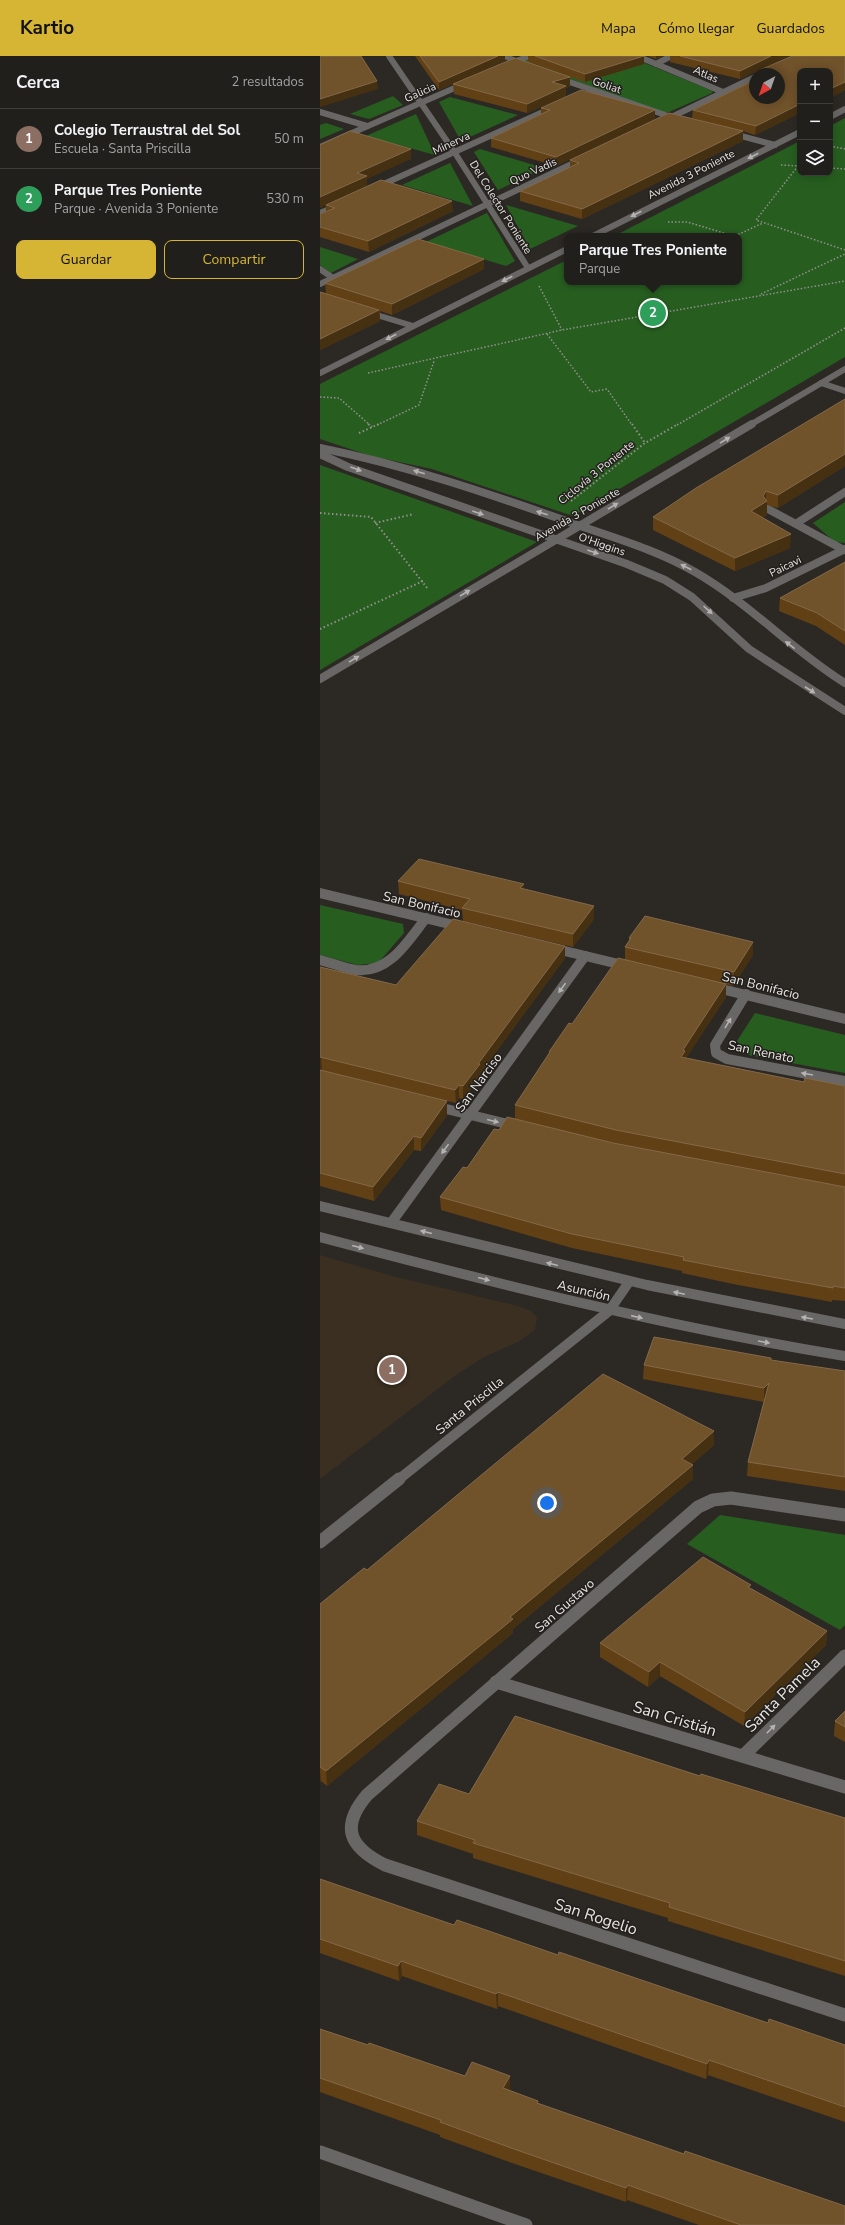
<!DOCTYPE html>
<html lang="es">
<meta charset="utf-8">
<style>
:root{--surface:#211f1c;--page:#292725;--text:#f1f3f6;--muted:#a2a2a3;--line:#3e3d3b;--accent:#d6b534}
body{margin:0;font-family:"Nunito Sans",sans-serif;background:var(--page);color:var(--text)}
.controls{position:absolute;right:12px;top:12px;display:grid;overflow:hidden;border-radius:8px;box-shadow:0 2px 10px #0003}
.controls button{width:36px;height:36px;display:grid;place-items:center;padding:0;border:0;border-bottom:1px solid var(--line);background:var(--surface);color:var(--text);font:20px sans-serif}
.compass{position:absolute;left:429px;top:12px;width:36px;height:36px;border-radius:50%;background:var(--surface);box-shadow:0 2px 10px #0003;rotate:220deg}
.you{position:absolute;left:227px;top:1447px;width:14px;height:14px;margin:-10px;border:3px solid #fff;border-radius:50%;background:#1a73e8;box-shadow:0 0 0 6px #1a73e833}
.badge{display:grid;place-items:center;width:26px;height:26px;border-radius:50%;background:var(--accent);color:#fff;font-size:13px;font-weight:700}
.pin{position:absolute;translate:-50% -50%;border:2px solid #fff;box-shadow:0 1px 4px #0006}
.popup{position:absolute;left:244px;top:177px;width:178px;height:52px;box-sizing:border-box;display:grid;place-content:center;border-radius:8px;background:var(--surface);filter:drop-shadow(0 1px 3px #0005);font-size:13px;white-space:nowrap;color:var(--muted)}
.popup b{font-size:15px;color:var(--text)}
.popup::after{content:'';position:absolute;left:50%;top:100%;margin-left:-8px;border:8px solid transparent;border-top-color:var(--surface)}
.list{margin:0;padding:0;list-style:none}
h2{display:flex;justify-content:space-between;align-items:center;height:52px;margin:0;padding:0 16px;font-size:17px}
h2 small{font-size:13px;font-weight:400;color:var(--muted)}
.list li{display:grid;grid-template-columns:26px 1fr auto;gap:12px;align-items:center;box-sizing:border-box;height:60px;padding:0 16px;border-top:1px solid var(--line)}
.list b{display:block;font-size:15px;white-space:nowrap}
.list p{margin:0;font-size:13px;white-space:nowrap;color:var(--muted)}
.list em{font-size:13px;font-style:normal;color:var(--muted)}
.actions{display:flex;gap:8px;padding:12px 16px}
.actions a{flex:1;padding:9px 0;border:1px solid var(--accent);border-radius:8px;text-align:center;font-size:14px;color:var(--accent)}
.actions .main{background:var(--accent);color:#111}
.icon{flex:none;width:22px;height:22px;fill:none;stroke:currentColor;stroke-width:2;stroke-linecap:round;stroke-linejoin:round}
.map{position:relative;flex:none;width:525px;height:2169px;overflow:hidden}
header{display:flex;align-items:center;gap:24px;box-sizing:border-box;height:56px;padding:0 20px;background:var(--accent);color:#111}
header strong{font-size:19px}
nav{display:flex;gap:22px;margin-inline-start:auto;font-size:14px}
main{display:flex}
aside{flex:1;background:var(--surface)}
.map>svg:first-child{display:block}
</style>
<header>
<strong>Kartio</strong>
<nav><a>Mapa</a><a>Cómo llegar</a><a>Guardados</a></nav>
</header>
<main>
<aside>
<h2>Cerca<small>2 resultados</small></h2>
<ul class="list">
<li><span class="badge" style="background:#8d6e63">1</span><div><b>Colegio Terraustral del Sol</b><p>Escuela · Santa Priscilla</p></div><em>50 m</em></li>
<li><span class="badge" style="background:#2e9e5b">2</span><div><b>Parque Tres Poniente</b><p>Parque · Avenida 3 Poniente</p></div><em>530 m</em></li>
</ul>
<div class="actions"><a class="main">Guardar</a><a>Compartir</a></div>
</aside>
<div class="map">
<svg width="525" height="2169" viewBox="0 0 525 2169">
<rect width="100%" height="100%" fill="#2c2925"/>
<polygon fill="#3a2f20" points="0,1199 76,1221 198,1250 211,1255 217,1261 215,1274 198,1286 164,1301 136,1319 0,1423"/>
<g fill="#275e20">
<polygon points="307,0 393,35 392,37 349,56 342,56 203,6 203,3"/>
<polygon points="73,40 83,49 49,63 30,58"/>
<polygon points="130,41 198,59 141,85 119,46"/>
<polygon points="96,58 115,99 46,80"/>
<polygon points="525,62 525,301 253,460 112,413 51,400 0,383 0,328 247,204 247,226 419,226 419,180 294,180 480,85 480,117 510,117 510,70"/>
<polygon points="6,67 24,73 0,83 0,69"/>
<polygon points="160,93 224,112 178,134 154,96"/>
<polygon points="130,107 153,150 82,129"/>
<polygon points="186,149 258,170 210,193"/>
<polygon points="167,157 195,205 186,210 106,186"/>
<polygon points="0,191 38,203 11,217 0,209"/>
<polygon points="0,409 217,486 0,614"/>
<polygon points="525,446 525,487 515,486 493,467"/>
<polygon points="0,849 83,868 84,877 58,907 38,909 0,899"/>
<polygon points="435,957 525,979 525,1017 428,999 417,985"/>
<polygon points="400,1459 525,1479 525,1569 520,1574 367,1488"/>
</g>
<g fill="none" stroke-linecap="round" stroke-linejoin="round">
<g stroke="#928f8c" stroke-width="1.5" stroke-dasharray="1.5 2" stroke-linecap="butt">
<polyline points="510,90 525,93"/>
<polyline points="461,109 480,110"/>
<polyline points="478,110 436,164 525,194"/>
<polyline points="510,112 525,113"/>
<polyline points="348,166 367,166 414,180"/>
<polyline points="415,180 443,167"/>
<polyline points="219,230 242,274"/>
<polyline points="441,238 525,198"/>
<polyline points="227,278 271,336 287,333 312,369"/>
<polyline points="48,317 242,274 525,225"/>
<polyline points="0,341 19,342 50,369"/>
<polyline points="57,369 99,349 114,305"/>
<polyline points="357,369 525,272"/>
</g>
<g stroke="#928f8c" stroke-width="2" stroke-dasharray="1.5 2.5" stroke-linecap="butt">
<polyline points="48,368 52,371"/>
<polyline points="312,368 325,387"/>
<polyline points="39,377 59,368"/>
<polyline points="251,445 325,387 358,368"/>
<polyline points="0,457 51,461 108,533"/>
<polyline points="55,467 94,458"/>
<polyline points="0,573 103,525"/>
</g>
<g stroke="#696765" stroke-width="6">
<polyline points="69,0 135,97 208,212"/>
<polyline points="185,0 203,9"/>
<polyline points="317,0 403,36"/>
<polyline points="192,7 209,0"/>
<polyline points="336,8 351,0"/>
<polyline points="238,22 354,62"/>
<polyline points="0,56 47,70"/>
<polyline points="510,61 525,53"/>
<polyline points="343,65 435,21"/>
<polyline points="410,77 455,89"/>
<polyline points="0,91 146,27"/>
<polyline points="57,131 234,51"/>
<polyline points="0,157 19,149"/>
<polyline points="273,180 480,76"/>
<polyline points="0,213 13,222"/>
<polyline points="0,228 262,103"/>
<polyline points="47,256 93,270"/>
<polyline points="0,317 247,193"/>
<polyline points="501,327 525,335"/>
<polyline points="430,369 525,313"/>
</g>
<g stroke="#696765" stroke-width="8">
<path d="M0 392C85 409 167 437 249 466 291 481 335 493 375 516 429 547 472 594 525 627"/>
<polyline points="0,398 28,411 307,508 345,524 372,541 429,593 525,655"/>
<polyline points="448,453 524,494"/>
<polyline points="477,467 525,436"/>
<polyline points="413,542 446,532 525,493"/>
<polyline points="0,623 432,368"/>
</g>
<g stroke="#696765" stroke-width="10">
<polyline points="0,837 142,871"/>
<polyline points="232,892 307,910"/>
<path d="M0 904C12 907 23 912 36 914 69 918 88 885 106 862"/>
<polyline points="393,931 525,963"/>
<polyline points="426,938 395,989 396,997 407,1003 525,1025"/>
<polyline points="114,1050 196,1070"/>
<polyline points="0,1150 327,1229 525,1268"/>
<polyline points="71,1167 265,900"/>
<path d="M0 1181C174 1227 347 1271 525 1300"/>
<polyline points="78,1424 289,1255 309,1226"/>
</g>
<g stroke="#696765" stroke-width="13">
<path d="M525 1459 411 1442 393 1444 378 1451 47 1739C20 1771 29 1791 65 1809L525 1959"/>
<polyline points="0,1486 79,1423"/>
<polyline points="176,1626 525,1731"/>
<polyline points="423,1700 525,1600"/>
<polyline points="0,2096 206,2169"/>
</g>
</g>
<g fill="#624015" fill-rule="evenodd">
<polygon points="95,0 185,0 185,5 119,34"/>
<polygon points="208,0 324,0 324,8 265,26 208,6"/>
<polygon points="328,0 342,0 336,3"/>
<polygon points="350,0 468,0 420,23 350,6"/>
<path d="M472 0H525V34L510 42V15H480V57L435 79 423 75V85L262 163 200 145V135L250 112V104L349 57 420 75 372 62 373 54 434 24V18L440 14ZM435 18H459V42H435Z"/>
<polygon points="250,21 250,30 246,32 246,40 207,57 134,38 133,28"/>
<polygon points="221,52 335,63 236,110 171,91 171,82 221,58"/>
<polygon points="6,149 133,155 49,196 0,181 0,158 6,155"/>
<polygon points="164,213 72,259 60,255 60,265 0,294 0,236 6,237 5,227"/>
<polygon points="525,343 525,410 458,452 447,449 447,459 442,462 470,492 415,515 333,474 333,461"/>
<polygon points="525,506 525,589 496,570 459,555 460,542"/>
<polygon points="78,825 204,833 274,850 274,863 253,891 143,865 142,854 79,838"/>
<polygon points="309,882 433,886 433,899 413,930 305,904 305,891 309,886"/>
<polygon points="245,890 245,902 160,1018 161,1021 143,1043 139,1042 136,1047 1,1014 127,1045 127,1059 101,1095 94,1094 54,1145 0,1130 0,911 76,929"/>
<polygon points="406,941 366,1002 484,1026 525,1030 525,1245 512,1244 512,1246 413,1228 362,1217 362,1215 252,1192 121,1154 120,1141 147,1112 179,1074 195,1062 195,1049 229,998 229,996 252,968"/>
<polygon points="451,1302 451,1304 525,1315 525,1435 427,1420 428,1406 444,1345 444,1346 323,1323 324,1309"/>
<polygon points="394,1389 372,1408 373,1409 373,1423 193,1573 193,1577 7,1730 1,1725 0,1726 0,1548 47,1514"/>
<polygon points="430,1533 507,1575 506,1589 424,1670 340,1620 328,1631 280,1601 280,1587"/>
<polygon points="525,1655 525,1686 514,1680 515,1665"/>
<polygon points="380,1720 525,1762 525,1920 348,1865 348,1862 153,1802 153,1798 97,1779 97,1765 149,1738"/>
<polygon points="0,1823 134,1869 238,1899 448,1967 525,1989 525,2066 388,2019 386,2023 178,1950 177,1953 82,1920 79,1925 0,1897"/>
<polygon points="0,1973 48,1989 190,2034 190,2035 218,2045 218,2047 525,2169 379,2169 307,2144 306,2146 195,2108 120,2081 120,2079 0,2036"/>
</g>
<g fill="#463012">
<polygon points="178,0 185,0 185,5 119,34 119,26"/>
<polygon points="324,0 324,8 265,26 265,18"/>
<polygon points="336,0 342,0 336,3"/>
<polygon points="451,0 468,0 420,23 420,15"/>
<polygon points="250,21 250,30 246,32 246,40 207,57 207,48 232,26"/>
<polygon points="57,25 58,33 0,51 0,43"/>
<polygon points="525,26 525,34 510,42 510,33"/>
<polygon points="480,48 480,57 435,79 436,70"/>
<polygon points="335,54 335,63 236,110 236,101"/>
<polygon points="423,75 423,85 262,163 262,153"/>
<polygon points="91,93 91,103 47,123 47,130 0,152 0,141 37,117"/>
<polygon points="132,145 133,155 49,196 48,185"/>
<polygon points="164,203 164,213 72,259 72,248"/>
<polygon points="59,254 60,265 0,294 0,283"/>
<polygon points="525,398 525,410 458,452 458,439"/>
<polygon points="446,435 446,447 447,445 447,459 431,468 431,455 443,440"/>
<polygon points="471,478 470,492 415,515 415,502"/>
<polygon points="204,828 204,841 200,832"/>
<polygon points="274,850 274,863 253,891 253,878"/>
<polygon points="433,886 433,899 413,930 414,916"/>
<polygon points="245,890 245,902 160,1018 161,1021 143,1043 143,1030 158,1008"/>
<polygon points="406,928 406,941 365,1004 361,1001 363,994"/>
<polygon points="1,1000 2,1014 0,1014 0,1001"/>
<polygon points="139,1029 139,1042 136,1047 135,1034"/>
<polygon points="127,1045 127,1059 101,1095 101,1082"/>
<polygon points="94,1080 94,1094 54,1145 53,1131"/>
<polygon points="449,1327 449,1341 444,1346 444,1332"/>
<polygon points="394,1375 394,1389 362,1417 362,1403"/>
<polygon points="373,1409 373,1423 193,1573 193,1577 7,1730 6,1715"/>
<polygon points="507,1575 506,1589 424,1670 425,1656"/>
<polygon points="340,1606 340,1620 328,1631 329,1616"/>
<polygon points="0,1713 1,1725 0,1726"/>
<polygon points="81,1905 82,1920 79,1925 78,1910"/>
<polygon points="178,1936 178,1950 177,1953 176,1938"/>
<polygon points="389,2004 388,2019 386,2023 387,2008"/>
<polygon points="190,2020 190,2034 183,2047 183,2032"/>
<polygon points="308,2129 307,2144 306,2146 306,2132"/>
</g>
<g fill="#70522b" stroke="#836948">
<polygon points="0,0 41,0 57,25 0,43"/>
<polygon points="100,0 178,0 119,26"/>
<polygon points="215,0 324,0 265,18"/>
<polygon points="360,0 451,0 420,15"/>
<polygon points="472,0 525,0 525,26 510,33 510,15 480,15 480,48 436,70 373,54 435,24 435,42 459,42 459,18 434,18 440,14"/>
<polygon points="195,2 250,21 232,26 246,30 207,48 133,28"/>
<polygon points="261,34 335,54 236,101 171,82 230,54 221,52"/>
<polygon points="349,57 423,75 262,153 200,135 259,107 250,104"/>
<polygon points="30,75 91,93 37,117 47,120 0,141 0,89"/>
<polygon points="61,124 132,145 48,185 0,171 0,158 15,152 6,149"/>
<polygon points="98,183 164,203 72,248 5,227"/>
<polygon points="0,236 59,254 0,283"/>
<polygon points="525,343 525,398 458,439 446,435 443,440 447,445 431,455 471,478 415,502 333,461 376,432"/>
<polygon points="525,506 525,575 497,557 460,542"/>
<polygon points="99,803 204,828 200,832 274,850 253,878 142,852 150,843 78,825"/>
<polygon points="325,860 433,886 414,916 305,891 311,882 309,882"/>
<polygon points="133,863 245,890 158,1008 160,1008 143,1030 139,1029 135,1034 0,1001 0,911 76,929"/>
<polygon points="298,902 406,928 363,994 365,995 361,1001 484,1026 485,1022 525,1030 525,1118 296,1074 195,1049 230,996 229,996 249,967 252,968"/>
<polygon points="0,1014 127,1045 101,1082 94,1080 53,1131 0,1117"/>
<polygon points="187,1061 293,1087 525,1131 525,1232 513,1230 513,1232 414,1214 363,1204 364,1201 252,1178 120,1141 143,1111 147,1112 174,1073 179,1074"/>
<polygon points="334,1281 451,1302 451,1304 525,1315 525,1421 428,1406 449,1327 444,1332 324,1309"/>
<polygon points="283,1318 394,1375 362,1403 373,1409 190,1561 193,1563 6,1715 0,1711 0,1548 44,1512 47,1514"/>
<polygon points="383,1501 431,1529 428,1531 507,1575 425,1656 340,1606 329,1616 280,1587"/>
<polygon points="525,1655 525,1671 515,1665"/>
<polygon points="195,1660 380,1720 381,1718 525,1762 525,1905 349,1851 350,1847 153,1787 155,1784 97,1765 119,1728 149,1738"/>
<polygon points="0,1823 134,1869 137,1864 238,1899 239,1896 448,1967 449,1963 525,1989 525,2051 389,2004 387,2008 178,1936 176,1938 81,1905 78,1910 0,1883"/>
<polygon points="0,1973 48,1989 49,1987 145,2020 152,2006 190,2020 183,2032 218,2045 217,2047 364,2098 365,2095 525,2150 525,2169 421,2169 308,2129 306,2132 194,2093 120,2066 121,2064 0,2022"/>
</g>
<defs><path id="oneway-solid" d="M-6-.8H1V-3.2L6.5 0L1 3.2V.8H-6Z"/></defs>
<g fill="#b5b3b1">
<use href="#oneway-solid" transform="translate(433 100) rotate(153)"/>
<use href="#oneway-solid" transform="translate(316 158) rotate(153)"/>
<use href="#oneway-solid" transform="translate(187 223) rotate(153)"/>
<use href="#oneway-solid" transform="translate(71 281) rotate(153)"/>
<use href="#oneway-solid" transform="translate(405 384) rotate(-31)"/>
<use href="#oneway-solid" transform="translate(36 413) rotate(20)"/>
<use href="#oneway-solid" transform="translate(99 416) rotate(-163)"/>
<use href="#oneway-solid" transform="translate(293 450) rotate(-31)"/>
<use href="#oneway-solid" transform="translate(158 457) rotate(19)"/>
<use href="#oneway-solid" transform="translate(222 457) rotate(-162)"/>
<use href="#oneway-solid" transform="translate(273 496) rotate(19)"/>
<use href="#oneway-solid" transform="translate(366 511) rotate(-153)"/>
<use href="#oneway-solid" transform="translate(145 537) rotate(-31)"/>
<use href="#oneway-solid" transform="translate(388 554) rotate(42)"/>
<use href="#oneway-solid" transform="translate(470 589) rotate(-142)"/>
<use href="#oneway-solid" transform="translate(34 603) rotate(-31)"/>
<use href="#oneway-solid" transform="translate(490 634) rotate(33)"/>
<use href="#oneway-solid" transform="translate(242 932) rotate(126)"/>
<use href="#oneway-solid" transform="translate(408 967) rotate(-59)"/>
<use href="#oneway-solid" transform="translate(487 1018) rotate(-170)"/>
<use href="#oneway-solid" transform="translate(173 1065) rotate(14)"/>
<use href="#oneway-solid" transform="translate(125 1093) rotate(126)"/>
<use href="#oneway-solid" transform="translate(106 1176) rotate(-166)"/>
<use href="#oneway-solid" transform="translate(38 1191) rotate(15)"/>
<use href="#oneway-solid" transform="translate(232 1208) rotate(-166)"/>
<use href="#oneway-solid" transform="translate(164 1223) rotate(15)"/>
<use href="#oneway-solid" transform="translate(359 1237) rotate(-168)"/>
<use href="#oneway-solid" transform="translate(317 1261) rotate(13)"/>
<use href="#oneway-solid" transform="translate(487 1262) rotate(-170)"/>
<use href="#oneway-solid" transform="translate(444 1286) rotate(10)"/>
<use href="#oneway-solid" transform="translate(451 1673) rotate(-45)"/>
</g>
<g text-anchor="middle" stroke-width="3" stroke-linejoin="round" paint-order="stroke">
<g font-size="11" fill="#e8e6e3" stroke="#221f1c">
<text transform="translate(386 18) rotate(23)" y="4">Atlas</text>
<text transform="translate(287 29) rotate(19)" y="4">Goliat</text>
<text transform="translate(100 36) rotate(-24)" y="4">Galicia</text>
<text transform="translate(131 87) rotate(-25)" y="4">Minerva</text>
<text transform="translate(213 115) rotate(-25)" y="4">Quo Vadis</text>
<text transform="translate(371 118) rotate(-27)" y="4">Avenida 3 Poniente</text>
<text transform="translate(181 151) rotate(58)" y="4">Del Colector Poniente</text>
<text transform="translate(276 416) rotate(-39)" y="4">Ciclovía 3 Poniente</text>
<text transform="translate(257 458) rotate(-30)" y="4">Avenida 3 Poniente</text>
<text transform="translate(282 488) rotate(19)" y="4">O'Higgins</text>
<text transform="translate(465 510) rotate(-26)" y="4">Paicavi</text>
</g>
<g font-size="13" fill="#e8e6e3" stroke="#221f1c">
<text transform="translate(102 848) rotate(13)" y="5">San Bonifacio</text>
<text transform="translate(441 929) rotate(14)" y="5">San Bonifacio</text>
<text transform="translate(441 995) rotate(12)" y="5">San Renato</text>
<text transform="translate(158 1026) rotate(-54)" y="5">San Narciso</text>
<text transform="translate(264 1234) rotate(13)" y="5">Asunción</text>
<text transform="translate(149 1349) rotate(-39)" y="5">Santa Priscilla</text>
<text transform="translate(244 1549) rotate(-41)" y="5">San Gustavo</text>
</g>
<g font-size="16" fill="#e8e6e3" stroke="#221f1c">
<text transform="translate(462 1638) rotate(-45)" y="6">Santa Pamela</text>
<text transform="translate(355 1662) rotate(17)" y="6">San Cristián</text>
<text transform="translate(276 1860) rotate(18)" y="6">San Rogelio</text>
</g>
</g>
</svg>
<div class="controls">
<button>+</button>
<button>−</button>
<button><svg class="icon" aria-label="layers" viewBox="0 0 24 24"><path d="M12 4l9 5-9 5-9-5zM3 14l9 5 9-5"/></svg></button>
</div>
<svg class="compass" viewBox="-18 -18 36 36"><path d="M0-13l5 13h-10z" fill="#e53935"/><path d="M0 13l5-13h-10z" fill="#a2a2a3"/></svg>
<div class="you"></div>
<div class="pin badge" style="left:72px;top:1314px;background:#8d6e63">1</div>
<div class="pin badge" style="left:333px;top:257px;background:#2e9e5b">2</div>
<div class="popup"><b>Parque Tres Poniente</b>Parque</div>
</div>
</main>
